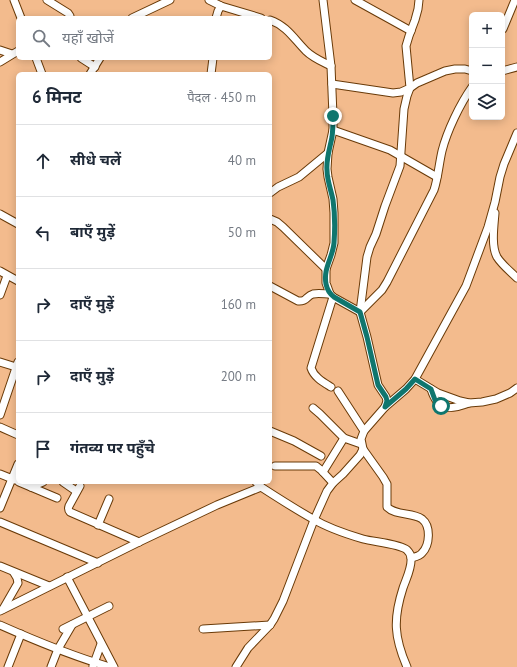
<!DOCTYPE html>
<html lang="hi">
<meta charset="utf-8">
<style>
:root{--surface:#fff;--page:#f6f6f7;--text:#1f2937;--muted:#747a83;--line:#e0e1e3}
body{margin:0;font-family:"PT Sans","Noto Sans Devanagari",sans-serif;background:var(--page);color:var(--text)}
.controls{position:absolute;right:12px;top:12px;display:grid;overflow:hidden;border-radius:6px;box-shadow:0 2px 10px #0003}
.controls button{width:36px;height:36px;display:grid;place-items:center;padding:0;border:0;border-bottom:1px solid var(--line);background:var(--surface);color:var(--text);font:20px sans-serif}
.stop{position:absolute;width:12px;height:12px;margin:-9px;border:3px solid #0f766e;border-radius:50%;background:#fff}
.stop.end{background:#0f766e;border-color:#fff;box-shadow:0 1px 4px #0008}
.list{margin:0;padding:0;list-style:none}
h2{display:flex;justify-content:space-between;align-items:center;height:52px;margin:0;padding:0 16px;font-size:17px}
h2 small{font-size:13px;font-weight:400;color:var(--muted)}
.list li{display:grid;grid-template-columns:26px 1fr auto;gap:12px;align-items:center;box-sizing:border-box;height:72px;padding:0 16px;border-top:1px solid var(--line)}
.list b{display:block;font-size:15px;white-space:nowrap}
.list em{font-size:13px;font-style:normal;color:var(--muted)}
.icon{flex:none;width:22px;height:22px;fill:none;stroke:currentColor;stroke-width:2;stroke-linecap:round;stroke-linejoin:round}
.map{position:relative;flex:none;width:517px;height:667px;overflow:hidden}
.search{position:absolute;background:var(--surface);box-shadow:0 2px 10px #0003;left:16px;top:16px;width:256px;height:44px;display:flex;align-items:center;gap:10px;box-sizing:border-box;padding:0 14px;border-radius:6px;color:var(--muted);font-size:15px}
.panel{position:absolute;background:var(--surface);box-shadow:0 2px 10px #0003;left:16px;top:72px;width:256px;height:412px;border-radius:6px}
.map>svg:first-child{display:block}
</style>
<div class="map">
<svg width="517" height="667" viewBox="0 0 517 667">
<rect width="100%" height="100%" fill="#f3bb8d"/>
<g fill="none" stroke-linecap="round" stroke-linejoin="round">
<defs>
<g id="minor">
<polyline points="14,0 21,18"/>
<polyline points="47,0 68,13 70,16 70,18"/>
<polyline points="209,0 221,6 261,18"/>
<path d="M323 0 331 66 333 116V130L328 153 327 169 328 177 333 199 334 213V243L331 255 326 269V283L330 294 333 297 360 312 382 290 387 282 434 190C438 178 439 164 442 151 447 131 460 104 472 87"/>
<polyline points="355,0 411,31"/>
<polyline points="132,18 170,0"/>
<polyline points="216,18 218,11 221,6"/>
<path d="M270 20C287 26 294 39 306 51 313 58 323 62 331 66"/>
<polyline points="503,29 515,0"/>
<polyline points="0,50 12,54"/>
<polyline points="36,58 42,74"/>
<polyline points="81,58 95,67"/>
<polyline points="0,62 18,51"/>
<polyline points="502,71 517,67"/>
<polyline points="90,74 100,58"/>
<polyline points="211,74 213,58"/>
<polyline points="332,84 393,93 401,92 410,88 406,46 409,36 415,20 418,9 419,0"/>
<polyline points="333,130 390,150 437,177"/>
<polyline points="270,193 278,187 299,177 328,153"/>
<path d="M495 213C494 226 491 246 497 257 502 265 511 272 517 278"/>
<polyline points="0,214 18,224"/>
<polyline points="270,219 277,222 283,227 326,269"/>
<polyline points="0,271 18,281"/>
<path d="M270 286 298 301C307 302 306 296 313 294 318 293 325 294 330 294"/>
<polyline points="0,295 7,276"/>
<polyline points="0,362 16,367"/>
<polyline points="415,379 438,393 460,401 469,403 482,402 496,399 510,393 517,388"/>
<path d="M331 387C323 382 314 377 311 368L333 297"/>
<path d="M431 389C438 412 450 410 469 403"/>
<polyline points="338,391 364,431"/>
<polyline points="385,407 406,389 415,379 466,286 488,227 495,202 500,177 504,164 517,133"/>
<polyline points="313,408 320,414 344,438 361,444"/>
<polyline points="0,415 18,362"/>
<polyline points="0,427 18,435"/>
<polyline points="270,431 294,441 321,456"/>
<path d="M363 449 383 477 387 484V507C396 516 412 512 422 519 431 526 430 545 422 553 420 556 415 557 411 558"/>
<polyline points="275,466 316,466 321,470 333,483"/>
<polyline points="323,472 344,438"/>
<polyline points="0,474 15,480"/>
<polyline points="19,482 57,498"/>
<polyline points="63,482 76,491"/>
<path d="M256 482 261 487C278 498 295 509 313 519 328 528 346 534 363 539 374 542 400 544 407 550 409 552 411 556 411 558 412 568 406 579 403 588 393 619 394 637 407 667"/>
<path d="M80 486 69 506C68 509 68 510 70 512L139 542"/>
<polyline points="31,487 43,482"/>
<polyline points="0,508 18,464"/>
<polyline points="0,522 98,563"/>
<polyline points="98,525 109,499"/>
<polyline points="0,566 49,586"/>
<polyline points="67,577 114,667"/>
<polyline points="3,609 18,583 17,578 14,573"/>
<polyline points="0,611 139,542 217,505 261,487"/>
<path d="M0 625C36 641 72 656 110 667"/>
<polyline points="63,629 109,606"/>
<polyline points="203,629 270,625"/>
<polyline points="93,666 101,644"/>
<polyline points="8,667 21,634"/>
<polyline points="51,667 58,649 72,625"/>
<polyline points="236,667 248,648 270,625 274,619 283,601 314,520 327,491 333,483 343,474 360,455 363,449 361,439 364,431 385,407 387,401 386,397 378,385 367,337 360,312 367,257 370,247 376,234 385,206 400,166 404,109 407,96 410,88 417,83 445,71 455,69 465,69 472,71"/>
</g>
</defs>
<use href="#minor" stroke="#693a08" stroke-width="9"/>
<use href="#minor" stroke="#fff" stroke-width="7"/>
</g>
<g fill="none" stroke-linecap="round" stroke-linejoin="round">
<path stroke="#0f766e" stroke-width="5" d="M333 116C333 123 333 130 332 137 330 148 326 159 327 170 327 180 331 190 333 200 335 214 335 229 334 243 333 257 323 268 326 284 327 289 330 294 334 297L360 312 367 337 378 385 386 397 387 401 385 407 406 389 415 379 431 389 435 400 441 406"/>
</g>
</svg>
<div class="controls">
<button>+</button>
<button>−</button>
<button><svg class="icon" aria-label="layers" viewBox="0 0 24 24"><path d="M12 4l9 5-9 5-9-5zM3 14l9 5 9-5"/></svg></button>
</div>
<div class="stop" style="left:441px;top:406px"></div>
<div class="stop end" style="left:333px;top:116px"></div>
<div class="search"><svg class="icon" aria-label="search" viewBox="0 0 24 24"><circle cx="10" cy="10" r="6"/><path d="M15 15l6 6"/></svg>यहाँ खोजें</div>
<section class="panel">
<h2>6 मिनट<small>पैदल · 450 m</small></h2>
<ul class="list">
<li><svg class="icon" aria-label="ahead" viewBox="0 0 24 24"><path d="M12 20V5M6 11l6-6 6 6"/></svg><div><b>सीधे चलें</b></div><em>40 m</em></li>
<li><svg class="icon" aria-label="left" viewBox="0 0 24 24"><path d="M17 20v-9H6M10 6l-5 5 5 5"/></svg><div><b>बाएँ मुड़ें</b></div><em>50 m</em></li>
<li><svg class="icon" aria-label="right" viewBox="0 0 24 24"><path d="M7 20v-9h11M14 6l5 5-5 5"/></svg><div><b>दाएँ मुड़ें</b></div><em>160 m</em></li>
<li><svg class="icon" aria-label="right" viewBox="0 0 24 24"><path d="M7 20v-9h11M14 6l5 5-5 5"/></svg><div><b>दाएँ मुड़ें</b></div><em>200 m</em></li>
<li><svg class="icon" aria-label="arrive" viewBox="0 0 24 24"><path d="M6 21V4h12l-3 4 3 4H6"/></svg><div><b>गंतव्य पर पहुँचे</b></div></li>
</ul>
</section>
</div>
